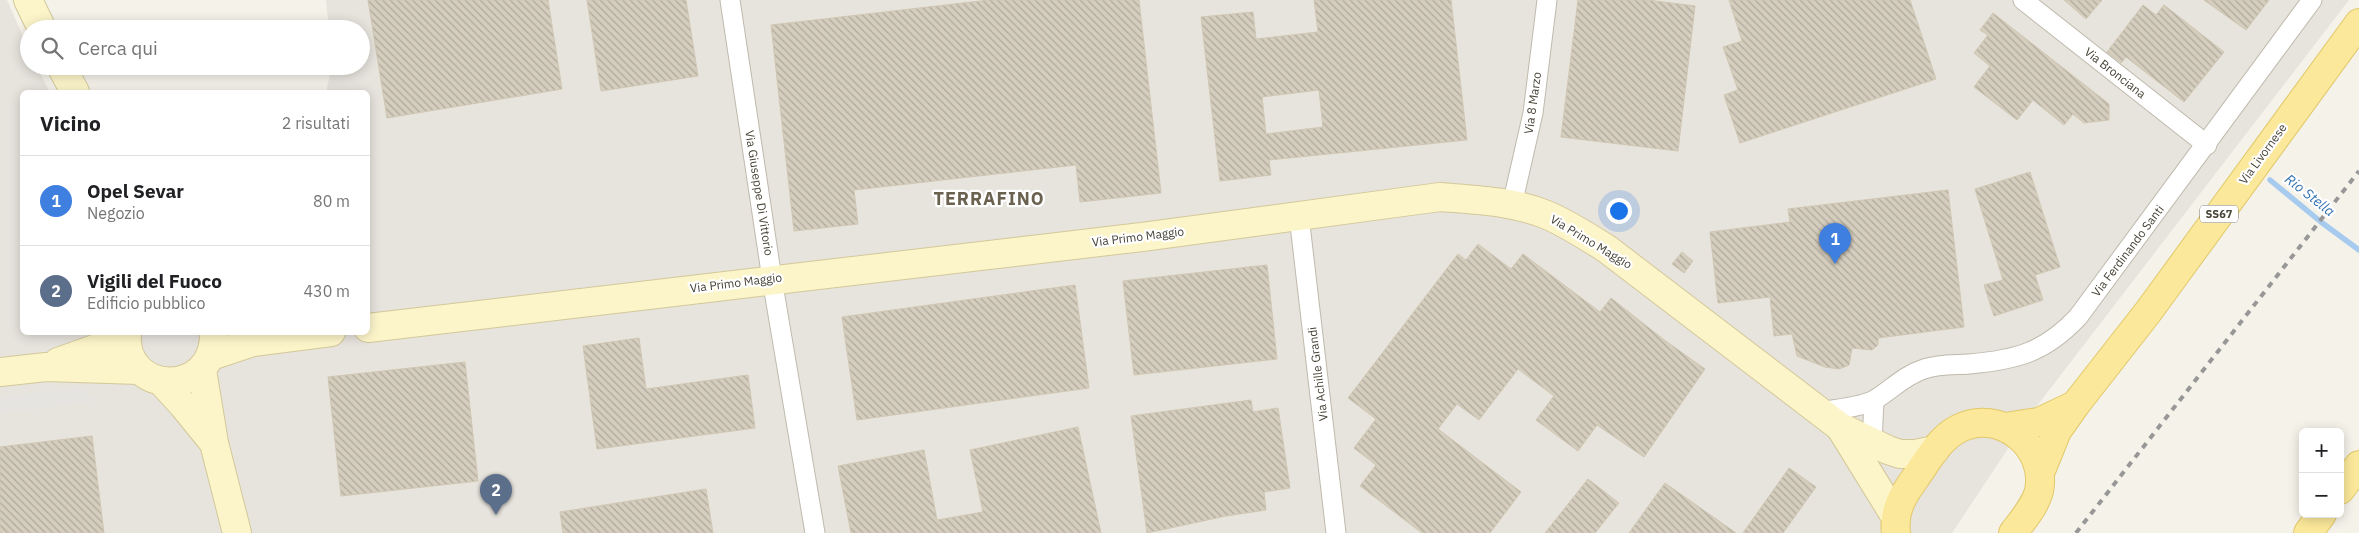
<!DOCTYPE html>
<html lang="it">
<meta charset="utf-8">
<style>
:root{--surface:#fff;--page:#f2f2f2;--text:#202124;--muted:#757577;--line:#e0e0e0;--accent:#f45220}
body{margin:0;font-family:"IBM Plex Sans",sans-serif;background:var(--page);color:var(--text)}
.controls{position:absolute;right:15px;bottom:15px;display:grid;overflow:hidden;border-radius:8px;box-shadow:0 2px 12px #0003}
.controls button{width:45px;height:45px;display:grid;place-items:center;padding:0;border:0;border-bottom:1px solid var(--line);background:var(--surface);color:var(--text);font:25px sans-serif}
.you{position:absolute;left:1618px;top:210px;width:18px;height:18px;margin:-12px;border:4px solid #fff;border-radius:50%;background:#1a73e8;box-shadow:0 0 0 8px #1a73e833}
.badge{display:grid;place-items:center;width:32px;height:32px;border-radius:50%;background:var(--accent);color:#fff;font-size:16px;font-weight:700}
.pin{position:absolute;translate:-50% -41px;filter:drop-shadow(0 1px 2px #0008)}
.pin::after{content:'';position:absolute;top:26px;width:18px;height:15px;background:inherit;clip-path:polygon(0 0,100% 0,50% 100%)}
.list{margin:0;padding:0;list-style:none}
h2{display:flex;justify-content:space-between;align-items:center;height:65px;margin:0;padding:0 20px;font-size:21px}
h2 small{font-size:16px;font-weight:400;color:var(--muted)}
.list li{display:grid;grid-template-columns:32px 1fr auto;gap:15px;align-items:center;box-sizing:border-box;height:90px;padding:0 20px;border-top:1px solid var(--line)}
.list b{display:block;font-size:19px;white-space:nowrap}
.list p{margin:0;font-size:16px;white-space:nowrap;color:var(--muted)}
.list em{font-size:16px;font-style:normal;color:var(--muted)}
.icon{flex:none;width:28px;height:28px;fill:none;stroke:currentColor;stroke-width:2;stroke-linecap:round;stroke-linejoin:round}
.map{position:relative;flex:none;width:2359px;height:533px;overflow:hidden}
.search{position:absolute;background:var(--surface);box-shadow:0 2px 12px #0003;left:20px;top:20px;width:350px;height:55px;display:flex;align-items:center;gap:12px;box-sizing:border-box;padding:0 18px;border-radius:28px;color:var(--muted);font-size:19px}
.panel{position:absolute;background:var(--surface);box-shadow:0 2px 12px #0003;left:20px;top:90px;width:350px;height:245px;border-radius:8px}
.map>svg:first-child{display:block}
</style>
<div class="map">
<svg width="2359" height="533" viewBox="0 0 2359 533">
<defs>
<pattern id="building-back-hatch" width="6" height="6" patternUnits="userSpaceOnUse" patternTransform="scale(1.25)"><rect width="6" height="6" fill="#d5cebf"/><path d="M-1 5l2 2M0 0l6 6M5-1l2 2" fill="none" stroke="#afa99c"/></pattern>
</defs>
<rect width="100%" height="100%" fill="#f4f2e9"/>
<polygon fill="#e7e3dd" points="0,0 7,0 29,50 29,66 36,66 50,92 22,92 22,332 368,332 368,92 326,92 332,66 361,66 361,29 329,29 326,0 2349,0 2033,411 1952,533 0,533"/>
<polygon fill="#e6e4e0" points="81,387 96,401 0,413 0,397"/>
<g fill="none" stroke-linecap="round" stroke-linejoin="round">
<polyline stroke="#a7cbef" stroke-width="5.5" points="2270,180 2321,222 2359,250"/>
</g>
<g fill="url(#building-back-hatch)" stroke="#d0c7b2" fill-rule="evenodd">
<polygon points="368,0 548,0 562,89 387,118"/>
<polygon points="587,0 686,0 698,76 601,91"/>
<polygon points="989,0 1139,0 1161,193 1080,202 1076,165 854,190 858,224 794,231 771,25"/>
<path d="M1314 0H1451L1467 140 1269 160 1271 175 1220 181 1201 17 1253 12 1256 39 1318 32ZM1319 90 1323 127 1266 134 1262 97Z"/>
<polygon points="1578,0 1648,0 1695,6 1678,151 1561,137"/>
<polygon points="1729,0 1910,0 1936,79 1740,143 1724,95 1738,90 1723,47 1742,41"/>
<polygon points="2064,0 2102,0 2086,19"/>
<polygon points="2204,0 2269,0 2246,30"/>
<polygon points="2143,5 2156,15 2164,5 2224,52 2184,102 2126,57 2121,63 2107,52"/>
<polygon points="1993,13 2109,104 2109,120 2084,123 2073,114 2064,125 2033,100 2017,120 1974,87 1990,66 1974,53 1988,35 1980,30"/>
<polygon points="2030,172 2060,267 2035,275 2043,300 1994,316 1984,285 2003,280 1975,189"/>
<polygon points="1948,190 1964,327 1878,338 1878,345 1872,350 1852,348 1849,365 1839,369 1825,367 1797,356 1792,334 1774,336 1770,297 1718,303 1710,232 1790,222 1788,209"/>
<polygon points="1478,244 1511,269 1523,254 1600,312 1611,298 1663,339 1705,369 1644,457 1597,425 1578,451 1536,420 1554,396 1518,369 1479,420 1457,404 1438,429 1521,492 1490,533 1422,533 1360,486 1376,465 1354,448 1376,419 1348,398 1458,254 1466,260"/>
<polygon points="1682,252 1693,261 1684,273 1672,264"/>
<polygon points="1267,265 1277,359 1134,375 1123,281"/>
<polygon points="1075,285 1089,388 857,420 842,317"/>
<polygon points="639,338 646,389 748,375 755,428 597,449 583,346"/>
<polygon points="465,362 478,481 341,496 328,377"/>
<polygon points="1251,400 1253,412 1278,408 1290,488 1264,492 1266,510 1226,516 1147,533 1131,416"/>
<polygon points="1078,427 1101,533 851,533 838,466 924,450 937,520 983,512 970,450"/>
<polygon points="92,436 104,533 0,533 0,447"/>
<polygon points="1789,468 1816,487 1783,533 1743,533"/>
<polygon points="1588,479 1619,503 1595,533 1545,533"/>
<polygon points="1665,483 1736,533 1629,533"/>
<polygon points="706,489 713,533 563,533 560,512"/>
</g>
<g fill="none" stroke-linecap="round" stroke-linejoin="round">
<defs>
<g id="street">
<polyline points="730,0 772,279 815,533"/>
<polyline points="2023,0 2207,145"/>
<polyline points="1512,205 1533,113 1547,0"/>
<polyline points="1299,216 1336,533"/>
<path d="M1820 412C1835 409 1864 407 1876 399 1892 389 1905 375 1924 369 1938 364 1954 365 1969 364 2017 360 2045 352 2078 317L2312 0"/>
<polyline points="1872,442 1874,401"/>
</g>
<g id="secondary">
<polyline points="28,0 42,29"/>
<polyline points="61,66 75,92"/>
<path d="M368 328 1142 237 1440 197C1476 200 1513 201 1547 215 1568 224 1588 237 1607 249L1840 427 1888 450 1900 454H1915L1935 450"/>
<path d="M127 332C121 396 216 400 214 332"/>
<polyline points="211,356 253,342 331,332"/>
<polyline points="58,362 111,343 126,335"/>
<polyline points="202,370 214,443 237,533"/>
<polyline points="0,372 46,367 139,370"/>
<polyline points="162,382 183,405 213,442"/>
<polyline points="1840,427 1895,516"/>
</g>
<g id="primary">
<polyline points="2005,427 2039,422 2075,405"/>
<polyline points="2040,473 2057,431 2076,404 2148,312 2359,23"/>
<polyline points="2340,490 2359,465"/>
<path d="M1896 533C1893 510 1903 495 1916 477 1928 460 1939 439 1958 429 1999 407 2048 446 2039 491 2035 506 2023 520 2013 533"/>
<polyline points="2308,533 2322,514"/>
</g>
</defs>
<use href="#street" stroke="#bfbaac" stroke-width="21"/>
<use href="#secondary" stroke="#d3c899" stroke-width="30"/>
<use href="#primary" stroke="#e1c86a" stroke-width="30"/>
<use href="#street" stroke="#fff" stroke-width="19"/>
<use href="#secondary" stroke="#fdf5ca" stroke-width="28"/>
<use href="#primary" stroke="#fbe89a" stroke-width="28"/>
<polyline stroke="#979797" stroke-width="4" stroke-dasharray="6 6" stroke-linecap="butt" points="2076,533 2359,171"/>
</g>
<g text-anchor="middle" stroke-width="4.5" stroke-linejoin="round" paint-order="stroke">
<rect fill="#fff" stroke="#7e7b73" stroke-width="1" x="2200" y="205.5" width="38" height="17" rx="4"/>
<g font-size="11" font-weight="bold" fill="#474337">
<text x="2219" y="218">SS67</text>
</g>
<g font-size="12" fill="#474337" stroke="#fff">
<text transform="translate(2115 73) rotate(38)" y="4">Via Bronciana</text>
<text transform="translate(1533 103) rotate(-82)" y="4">Via 8 Marzo</text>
<text transform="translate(2263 154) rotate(-54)" y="4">Via Livornese</text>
<text transform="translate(759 193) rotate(81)" y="4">Via Giuseppe Di Vittorio</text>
<text transform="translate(1138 237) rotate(-7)" y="4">Via Primo Maggio</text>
<text transform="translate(1591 242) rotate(31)" y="4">Via Primo Maggio</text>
<text transform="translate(2128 251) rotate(-53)" y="4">Via Ferdinando Santi</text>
<text transform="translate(736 283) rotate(-7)" y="4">Via Primo Maggio</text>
<text transform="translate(1318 374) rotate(-97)" y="4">Via Achille Grandi</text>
</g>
<g font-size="14" font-style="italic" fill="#3371b1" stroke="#fff">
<text transform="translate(2310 195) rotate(38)" y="5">Rio Stella</text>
</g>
<g font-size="18" font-weight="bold" letter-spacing="1" fill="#6a614f" stroke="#fff">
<text x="989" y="205">TERRAFINO</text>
</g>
</g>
</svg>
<div class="controls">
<button>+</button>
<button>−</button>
</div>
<div class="you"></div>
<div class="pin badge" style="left:1835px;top:264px;background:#3f7fe0">1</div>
<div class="pin badge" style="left:496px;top:515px;background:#5c6f8a">2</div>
<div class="search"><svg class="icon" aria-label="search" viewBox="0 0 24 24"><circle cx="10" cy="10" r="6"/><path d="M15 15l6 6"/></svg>Cerca qui</div>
<section class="panel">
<h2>Vicino<small>2 risultati</small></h2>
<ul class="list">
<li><span class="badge" style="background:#3f7fe0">1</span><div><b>Opel Sevar</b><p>Negozio</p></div><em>80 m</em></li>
<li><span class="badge" style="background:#5c6f8a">2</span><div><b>Vigili del Fuoco</b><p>Edificio pubblico</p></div><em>430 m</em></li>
</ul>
</section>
</div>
